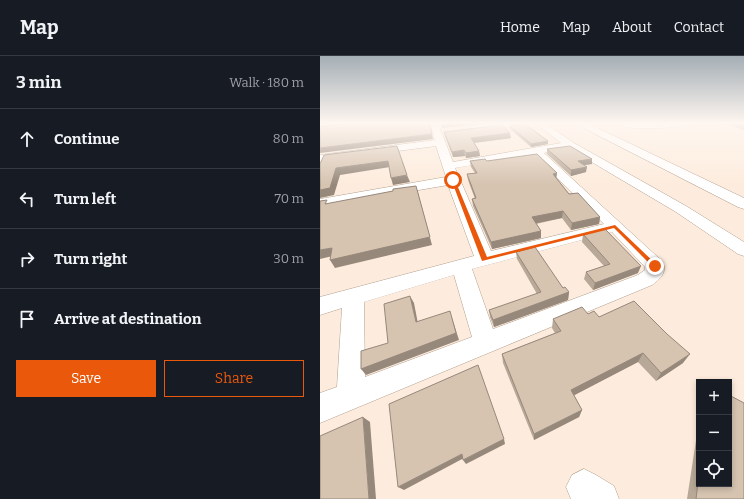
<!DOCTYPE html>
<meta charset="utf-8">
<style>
:root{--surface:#171b24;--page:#242831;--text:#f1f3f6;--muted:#9ea1a6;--line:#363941;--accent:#ea580c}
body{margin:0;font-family:Bitter,serif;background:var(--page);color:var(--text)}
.controls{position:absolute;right:12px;bottom:12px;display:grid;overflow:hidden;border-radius:0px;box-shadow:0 2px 6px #0003}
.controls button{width:36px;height:36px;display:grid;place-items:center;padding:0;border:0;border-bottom:1px solid var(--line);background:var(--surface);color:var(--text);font:20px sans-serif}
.stop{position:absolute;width:12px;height:12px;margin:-9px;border:3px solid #ea580c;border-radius:50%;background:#fff}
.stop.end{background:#ea580c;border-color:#fff;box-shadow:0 1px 4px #0008}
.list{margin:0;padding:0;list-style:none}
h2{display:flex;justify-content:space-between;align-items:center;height:52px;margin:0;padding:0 16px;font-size:17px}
h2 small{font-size:13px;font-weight:400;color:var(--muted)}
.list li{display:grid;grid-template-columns:26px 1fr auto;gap:12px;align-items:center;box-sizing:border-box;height:60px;padding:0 16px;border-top:1px solid var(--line)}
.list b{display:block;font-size:15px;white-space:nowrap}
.list em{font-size:13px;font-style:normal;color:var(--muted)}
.actions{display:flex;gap:8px;padding:12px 16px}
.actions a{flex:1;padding:9px 0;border:1px solid var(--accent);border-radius:0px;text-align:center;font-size:14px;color:var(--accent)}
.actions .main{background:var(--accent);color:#fff}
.icon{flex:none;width:22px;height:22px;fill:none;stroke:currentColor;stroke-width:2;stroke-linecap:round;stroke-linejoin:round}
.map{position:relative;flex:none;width:424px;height:443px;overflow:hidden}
header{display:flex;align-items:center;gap:24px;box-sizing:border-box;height:56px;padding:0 20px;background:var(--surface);border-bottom:1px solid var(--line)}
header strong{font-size:19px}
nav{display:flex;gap:22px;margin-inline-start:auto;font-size:14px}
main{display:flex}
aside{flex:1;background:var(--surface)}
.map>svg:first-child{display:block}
</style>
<header>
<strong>Map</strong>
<nav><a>Home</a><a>Map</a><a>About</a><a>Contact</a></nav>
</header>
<main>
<aside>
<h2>3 min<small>Walk · 180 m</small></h2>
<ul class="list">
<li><svg class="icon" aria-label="ahead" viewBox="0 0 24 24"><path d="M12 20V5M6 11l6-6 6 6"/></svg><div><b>Continue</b></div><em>80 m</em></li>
<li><svg class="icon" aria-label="left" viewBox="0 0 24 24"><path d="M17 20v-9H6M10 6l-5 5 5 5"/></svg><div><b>Turn left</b></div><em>70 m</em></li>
<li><svg class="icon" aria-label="right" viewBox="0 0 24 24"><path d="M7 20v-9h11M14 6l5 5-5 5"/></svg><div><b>Turn right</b></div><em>30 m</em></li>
<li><svg class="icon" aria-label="arrive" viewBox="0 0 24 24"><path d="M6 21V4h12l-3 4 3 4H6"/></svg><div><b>Arrive at destination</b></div></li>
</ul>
<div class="actions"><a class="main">Save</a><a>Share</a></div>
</aside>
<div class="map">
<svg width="424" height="443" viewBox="0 0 424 443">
<rect width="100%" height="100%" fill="#fdecdd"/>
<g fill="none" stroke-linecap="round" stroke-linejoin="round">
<defs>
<g id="minor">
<path d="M110 67H118L133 106 241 87 215 67H225L254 87 366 150 424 186V200L418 198 356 156 248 92 224 97 342 205C348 216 340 223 332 229L0 367V337L17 331 22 252 0 259V241L154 200 128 129 0 151V143L126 121 116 90 0 105V99L115 84ZM214 99 284 168 171 195 135 112ZM292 176 325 211V214L318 219 173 273 152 213ZM134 219 152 281 45 321 44 246Z"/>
<polygon points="178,67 207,67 203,70 155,75 150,72 155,69"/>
<path d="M295 67H374L370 70C356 71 303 76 295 67Z"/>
<polygon points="264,413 276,419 294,430 299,443 251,443 246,431 252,419"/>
</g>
<polygon id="highway" points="254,67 267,67 424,142 424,153 418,151"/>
</defs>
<use href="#minor" stroke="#b3a08e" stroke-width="1"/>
<use href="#highway" stroke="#b3a08e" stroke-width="1"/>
<use href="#minor" fill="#fff" fill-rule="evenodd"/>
<use href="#highway" fill="#fff" fill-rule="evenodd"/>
</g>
<g fill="#b8a897">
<polygon points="403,67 424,67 424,74"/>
<polygon points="190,70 228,85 228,88 211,91 190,73"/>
<polygon points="124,76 191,82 154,87 159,95 160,100 146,102 145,100 133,101 125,80"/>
<polygon points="227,93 272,108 264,109 266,116 251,120 227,98"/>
<polygon points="150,105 167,105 237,117 236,122 249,138 280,161 279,168 251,174 242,162 216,168 221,175 221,182 172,193 153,150 152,143 155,143 148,124 147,118 155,117 151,111"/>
<polygon points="263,178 318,217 273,234 264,223 266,216 284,210 262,186"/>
<polygon points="196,196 249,236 248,244 174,271 170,261 169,254 217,238 197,203"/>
<polygon points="268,258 279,261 363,307 336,325 318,306 254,339 262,354 259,361 214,384 183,307 182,298 235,277 232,272 233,263"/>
<polygon points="379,377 379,428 424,443 367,443 377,378"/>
</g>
<g fill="#96887b">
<polygon points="129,67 169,67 122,72 121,68"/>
<polygon points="190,77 191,82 152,87 151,82"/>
<polygon points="112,78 113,83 0,97 0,92"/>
<polygon points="228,85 228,88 211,91 211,88"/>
<polygon points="144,94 145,100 133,101 132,96"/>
<polygon points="159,95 160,100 146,102 146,97"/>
<polygon points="272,103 272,108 257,110 258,105"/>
<polygon points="68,105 70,111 20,119 14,139 0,142 0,134 16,112"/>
<polygon points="267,111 266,116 251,120 251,114"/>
<polygon points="237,117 236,123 233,118"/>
<polygon points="87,119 90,126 73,129 71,122"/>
<polygon points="98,137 112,189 15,212 10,204"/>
<polygon points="243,155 242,162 212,168 212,161"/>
<polygon points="280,161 279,168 251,174 252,167"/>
<polygon points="221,175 221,182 172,193 171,186"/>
<polygon points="12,192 17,199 0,203 0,194"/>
<polygon points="321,210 318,217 273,234 275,227"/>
<polygon points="249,236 248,244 174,271 173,264"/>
<polygon points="90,240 94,247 99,273 96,266"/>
<polygon points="132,262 139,284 46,319 41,313"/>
<polygon points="323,297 318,306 249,342 251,334"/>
<polygon points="370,298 363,307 336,325 341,317"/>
<polygon points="262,354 259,361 214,384 214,378"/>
<polygon points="43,361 50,366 56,443 49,443"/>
<polygon points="184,383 185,388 146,408 143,404"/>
<polygon points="142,398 144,402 84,434 78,431"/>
</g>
<g fill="#d6c3b0" stroke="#96887b">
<polygon points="32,67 109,67 112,78 0,92 0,71"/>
<polygon points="416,67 424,67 424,69"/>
<polygon points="205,68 228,85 211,88 190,70"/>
<polygon points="182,69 190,77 151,82 159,95 146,97 144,94 132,96 124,76"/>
<polygon points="77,90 87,119 71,122 68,105 16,112 10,132 0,134 0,108 4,99"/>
<polygon points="250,90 272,103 258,105 267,111 251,114 227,93"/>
<polygon points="217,98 237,117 233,118 249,138 258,137 280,161 252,167 243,155 212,161 221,175 171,186 152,143 156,142 147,118 157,117 150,105 165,103 167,105"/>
<polygon points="96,130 110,181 10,204 12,192 0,194 0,145 7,144 5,148 73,135 73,133"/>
<polygon points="285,173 321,210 275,227 266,216 290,208 263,178"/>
<polygon points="215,191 243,232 245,231 249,236 173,264 169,254 221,236 196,196"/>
<polygon points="90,240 96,266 130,255 136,277 41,313 41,295 68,287 64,248"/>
<polygon points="314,245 347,278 370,298 341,317 323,297 251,334 262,354 214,378 182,298 241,275 233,263 262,251 268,258 274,255 279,261"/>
<polygon points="158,309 184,383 143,404 142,398 78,431 69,348"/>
<polygon points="409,339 424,347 424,443 376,443 379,418 379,428 409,428"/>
<polygon points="43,361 49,443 0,443 0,380"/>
</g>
<linearGradient id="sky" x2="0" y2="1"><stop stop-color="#a4aeb5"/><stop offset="0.52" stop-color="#fef6f0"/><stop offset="1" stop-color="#fef6f0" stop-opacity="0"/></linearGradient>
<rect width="424" height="129" fill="url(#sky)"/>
<polygon fill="#ea580c" points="131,123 135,124 167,201 295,169 338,210 333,211 294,172 162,205"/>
</svg>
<div class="controls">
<button>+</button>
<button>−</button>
<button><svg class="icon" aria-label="locate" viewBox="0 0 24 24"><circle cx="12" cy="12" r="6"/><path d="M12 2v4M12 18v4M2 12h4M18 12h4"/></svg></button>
</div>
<div class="stop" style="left:133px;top:124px"></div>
<div class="stop end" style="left:335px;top:210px"></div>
</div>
</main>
